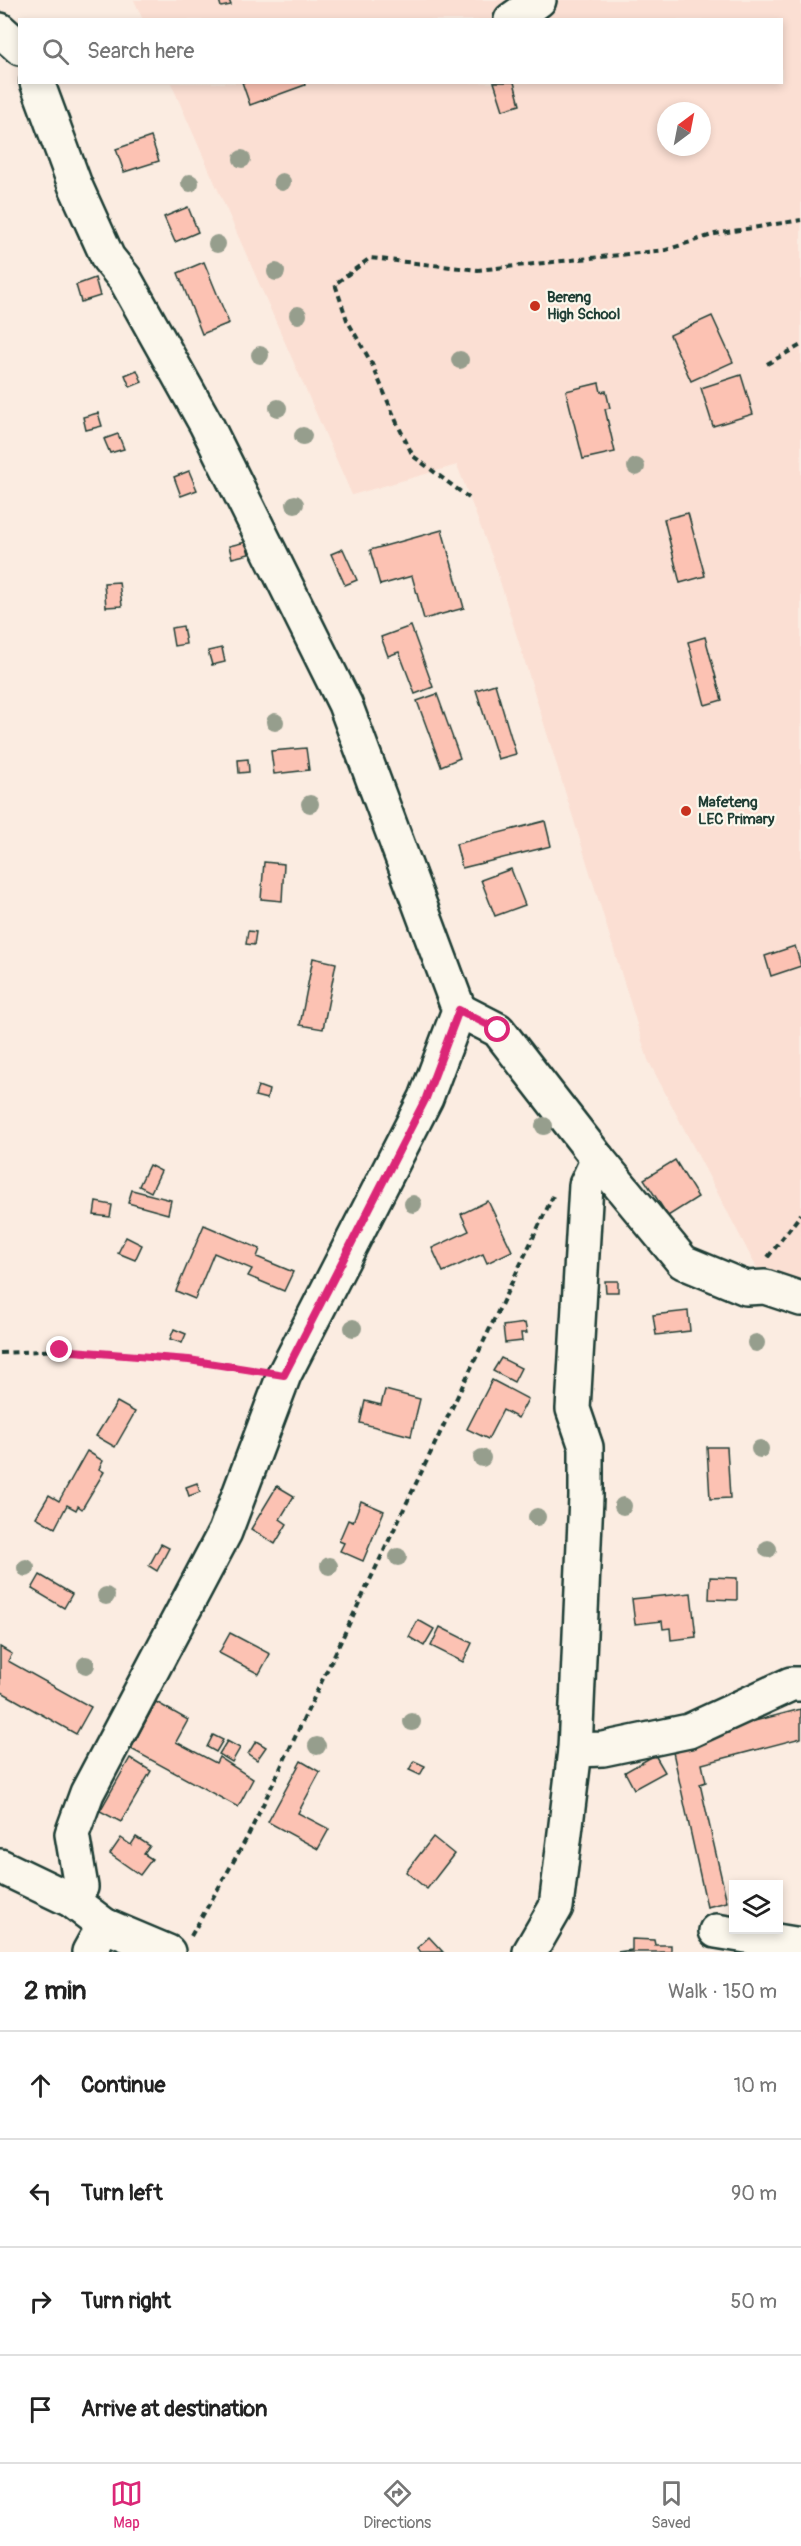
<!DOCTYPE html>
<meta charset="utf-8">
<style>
:root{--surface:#fff;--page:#f2f2f2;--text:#222;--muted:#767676;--line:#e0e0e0;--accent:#db2777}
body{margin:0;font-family:Pangolin,sans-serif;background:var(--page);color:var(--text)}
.controls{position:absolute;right:18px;bottom:18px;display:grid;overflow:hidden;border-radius:0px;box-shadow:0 3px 9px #0003}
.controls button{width:54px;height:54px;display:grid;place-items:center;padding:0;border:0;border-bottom:2px solid var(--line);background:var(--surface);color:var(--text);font:30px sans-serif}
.compass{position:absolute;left:657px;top:102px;width:54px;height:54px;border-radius:50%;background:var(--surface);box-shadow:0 3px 9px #0003;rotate:32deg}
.stop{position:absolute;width:18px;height:18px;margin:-14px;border:4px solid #db2777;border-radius:50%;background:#fff}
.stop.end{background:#db2777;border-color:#fff;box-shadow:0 2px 6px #0008}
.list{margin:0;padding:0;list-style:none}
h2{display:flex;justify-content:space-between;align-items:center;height:78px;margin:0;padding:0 24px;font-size:26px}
h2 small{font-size:20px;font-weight:400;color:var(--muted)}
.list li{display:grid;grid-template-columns:39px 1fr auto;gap:18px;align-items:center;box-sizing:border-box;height:108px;padding:0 24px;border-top:2px solid var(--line)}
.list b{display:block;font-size:22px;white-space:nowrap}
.list em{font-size:20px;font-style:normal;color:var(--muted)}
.icon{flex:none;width:33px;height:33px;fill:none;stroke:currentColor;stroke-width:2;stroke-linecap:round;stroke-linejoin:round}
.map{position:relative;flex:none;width:801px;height:1952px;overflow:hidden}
.search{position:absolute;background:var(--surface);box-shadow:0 3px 9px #0003;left:18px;right:18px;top:18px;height:66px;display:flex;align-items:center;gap:15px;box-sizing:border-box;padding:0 21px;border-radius:0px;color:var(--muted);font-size:22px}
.sheet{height:510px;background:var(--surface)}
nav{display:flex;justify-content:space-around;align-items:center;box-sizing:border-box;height:84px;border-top:2px solid var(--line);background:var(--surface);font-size:16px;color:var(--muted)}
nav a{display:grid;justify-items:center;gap:3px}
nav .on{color:var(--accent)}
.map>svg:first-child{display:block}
</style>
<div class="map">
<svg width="801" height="1952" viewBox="0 0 801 1952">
<rect width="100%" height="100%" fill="#fbece1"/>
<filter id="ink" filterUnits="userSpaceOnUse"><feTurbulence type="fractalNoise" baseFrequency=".0167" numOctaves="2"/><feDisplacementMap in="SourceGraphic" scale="12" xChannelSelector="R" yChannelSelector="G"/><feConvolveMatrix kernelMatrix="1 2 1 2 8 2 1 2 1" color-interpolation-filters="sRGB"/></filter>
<g filter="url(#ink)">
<path fill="#fbdfd3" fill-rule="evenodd" d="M134 0H801V1281L761 1276 648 1060 494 562 457 465 352 495 171 83 782 82V20H143ZM666 111H702V147H666Z"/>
<g fill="#fcc2b3" stroke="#1f3d34" stroke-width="1.5">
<polygon points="219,0 229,0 231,5 221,7"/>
<polygon points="242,82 304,82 305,85 250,105"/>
<polygon points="494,82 514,82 520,105 503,110"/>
<polygon points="151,137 159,161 124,172 116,149"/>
<polygon points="188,207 198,232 175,242 164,217"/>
<polygon points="204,262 229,323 202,334 178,273"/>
<polygon points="95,278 100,296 81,302 76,285"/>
<polygon points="712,316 733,362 691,381 670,335"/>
<polygon points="137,370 142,382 130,387 125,375"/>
<polygon points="741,375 753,414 713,426 701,388"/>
<polygon points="599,383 601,392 606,391 610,408 605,409 615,452 583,459 566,391"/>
<polygon points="98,413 102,426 86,430 83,417"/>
<polygon points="118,434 124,449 110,453 104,439"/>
<polygon points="189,471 197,490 181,496 174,477"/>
<polygon points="688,513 705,576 680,583 664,519"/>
<polygon points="442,530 464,608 424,619 412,576 380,585 370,550"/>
<polygon points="246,542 249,554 232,558 229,546"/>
<polygon points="343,549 357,580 345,585 331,554"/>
<polygon points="119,582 122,606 106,607 104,583"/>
<polygon points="183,626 186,644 174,646 171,628"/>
<polygon points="411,626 433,687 415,694 399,652 388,656 381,637"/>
<polygon points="705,637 722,700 705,705 688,642"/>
<polygon points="222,648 225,662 212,665 208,651"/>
<polygon points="495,684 516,754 498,759 476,690"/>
<polygon points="437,694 460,758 441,766 417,701"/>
<polygon points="306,748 309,770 274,774 271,751"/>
<polygon points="248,759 249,772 239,773 238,760"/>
<polygon points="545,821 551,846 462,868 456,844"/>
<polygon points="264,862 284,864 282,901 261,899"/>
<polygon points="511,869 525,905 495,916 481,880"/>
<polygon points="248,931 256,932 254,945 246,944"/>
<polygon points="795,946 801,966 771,976 765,956"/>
<polygon points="313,958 336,963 323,1029 300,1025"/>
<polygon points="258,1086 269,1090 267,1099 255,1096"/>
<polygon points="675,1160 698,1197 668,1216 644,1179"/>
<polygon points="149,1165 161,1171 151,1192 139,1186"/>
<polygon points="132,1190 171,1200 168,1214 128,1203"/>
<polygon points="488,1201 512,1251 487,1263 483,1254 443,1272 432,1248 469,1231 461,1214"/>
<polygon points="96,1202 112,1205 110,1217 94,1215"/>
<polygon points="204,1225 260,1249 257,1257 293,1272 284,1291 248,1276 252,1269 214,1253 195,1299 176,1291"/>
<polygon points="126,1237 142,1245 135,1260 118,1253"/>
<polygon points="605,1281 618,1281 618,1292 606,1292"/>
<polygon points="688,1311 690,1331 656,1335 653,1315"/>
<polygon points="525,1323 527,1333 521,1333 522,1341 505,1343 503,1326"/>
<polygon points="174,1329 186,1334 182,1343 170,1339"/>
<polygon points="501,1358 521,1368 514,1382 493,1371"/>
<polygon points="492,1380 528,1399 518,1418 503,1410 488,1439 467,1429"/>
<polygon points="385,1390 420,1399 411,1436 360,1423 365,1401 381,1405"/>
<polygon points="117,1402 135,1412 115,1447 96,1436"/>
<polygon points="707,1447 727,1447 730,1498 710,1499"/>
<polygon points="87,1451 103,1461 99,1469 104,1472 82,1509 78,1506 76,1510 67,1505 55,1528 36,1517 49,1495 59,1501"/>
<polygon points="197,1483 200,1492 189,1496 186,1487"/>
<polygon points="277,1486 294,1496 280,1519 287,1524 275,1544 251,1529"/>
<polygon points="361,1501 384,1511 363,1561 340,1551 344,1543 339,1541 348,1520 353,1522"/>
<polygon points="161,1544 169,1548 157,1571 149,1566"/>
<polygon points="40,1575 72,1594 64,1608 32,1589"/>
<polygon points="710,1577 737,1578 737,1600 709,1599"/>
<polygon points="691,1593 696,1637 671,1640 670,1628 663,1629 662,1621 635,1624 632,1599"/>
<polygon points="418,1620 434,1629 424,1646 409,1637"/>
<polygon points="440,1627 472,1643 463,1662 431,1646"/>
<polygon points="230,1633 270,1654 259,1674 219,1653"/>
<polygon points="0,1647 12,1654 8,1661 91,1707 76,1734 0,1691"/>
<polygon points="156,1702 188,1720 176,1742 216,1763 219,1757 253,1779 238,1807 131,1749"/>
<polygon points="801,1709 801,1738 702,1764 706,1782 700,1784 727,1902 707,1907 671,1743"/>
<polygon points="213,1735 223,1740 216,1752 207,1747"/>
<polygon points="227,1741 240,1748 232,1762 219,1754"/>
<polygon points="256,1741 266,1747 257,1760 248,1754"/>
<polygon points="655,1755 665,1772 634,1789 625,1772"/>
<polygon points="130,1758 151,1771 121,1822 100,1811"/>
<polygon points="301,1761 320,1772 298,1813 329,1829 318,1849 268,1822"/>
<polygon points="414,1761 425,1766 420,1775 409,1770"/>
<polygon points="136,1837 150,1846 144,1854 152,1859 140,1875 110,1854 121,1838 131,1845"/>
<polygon points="433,1837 454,1854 427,1889 406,1872"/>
<polygon points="429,1937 443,1952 421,1952 417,1948"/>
<polygon points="632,1939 654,1940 655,1945 671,1945 671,1952 617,1952 632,1950"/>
</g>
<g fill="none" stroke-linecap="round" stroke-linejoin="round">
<defs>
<g id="minor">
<polyline points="511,20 539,0"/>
<polyline points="0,30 20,48"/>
<polyline points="37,82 75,185 108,258 125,279 206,424 345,704 459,1010 426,1098 284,1375 225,1532 87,1793 72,1834 81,1887 71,1900"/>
<polyline points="459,1010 498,1030 598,1159 683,1262 746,1288 765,1287 801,1299"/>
<polyline points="575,1750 603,1749 689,1731 791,1684 801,1684"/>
<polyline points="0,1866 71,1900 104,1925 168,1952"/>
<polyline points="716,1931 801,1945"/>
<polyline points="89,1952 104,1925"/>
<polyline points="530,1952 556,1907 575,1750 586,1497 586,1447 573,1409 586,1185 598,1159"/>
</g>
</defs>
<use href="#minor" stroke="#1f3d34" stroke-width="38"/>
<g stroke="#1f3d34" stroke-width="4" stroke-dasharray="6 4.5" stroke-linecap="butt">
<polyline points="767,364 801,345"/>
<polyline points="469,498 413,456 397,423 372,364 347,320 335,284 370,258 478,270 666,250 715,234 801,220"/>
<polyline points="768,1257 801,1214"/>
<polyline points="0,1353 60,1350 189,1360 253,1370"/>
<polyline points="191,1936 248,1836 553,1196"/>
</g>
<use href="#minor" stroke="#fbf7ec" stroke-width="33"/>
</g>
<g fill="#969e8d">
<circle cx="242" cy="159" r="9"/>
<circle cx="282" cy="182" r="9"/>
<circle cx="190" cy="183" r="9"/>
<circle cx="217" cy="244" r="9"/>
<circle cx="276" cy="272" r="9"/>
<circle cx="298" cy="315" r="9"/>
<circle cx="260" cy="355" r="9"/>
<circle cx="460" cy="360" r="9"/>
<circle cx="278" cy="408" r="9"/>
<circle cx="303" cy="436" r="9"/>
<circle cx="636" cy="467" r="9"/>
<circle cx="295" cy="504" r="9"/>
<circle cx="275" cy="722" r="9"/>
<circle cx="310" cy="804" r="9"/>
<circle cx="544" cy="1126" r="9"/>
<circle cx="413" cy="1204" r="9"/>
<circle cx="353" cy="1328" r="9"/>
<circle cx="756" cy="1343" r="9"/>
<circle cx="760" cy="1449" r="9"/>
<circle cx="482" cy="1458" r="9"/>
<circle cx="623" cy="1506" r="9"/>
<circle cx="537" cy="1517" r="9"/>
<circle cx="768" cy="1549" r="9"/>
<circle cx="398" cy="1557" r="9"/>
<circle cx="329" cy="1566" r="9"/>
<circle cx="26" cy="1568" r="9"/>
<circle cx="106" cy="1596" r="9"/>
<circle cx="86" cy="1665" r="9"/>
<circle cx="412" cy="1722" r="9"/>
<circle cx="317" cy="1746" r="9"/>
</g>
</g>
<g fill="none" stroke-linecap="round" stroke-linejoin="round" filter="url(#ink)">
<polyline stroke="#db2777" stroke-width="8" points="60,1350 189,1360 284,1375 426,1098 459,1010 498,1030"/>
</g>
<g fill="#c8321e" stroke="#fbf7ec" stroke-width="2">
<circle cx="535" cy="306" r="6"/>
<circle cx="686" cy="811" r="6"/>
</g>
<g text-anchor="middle" stroke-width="4.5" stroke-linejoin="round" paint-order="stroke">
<g font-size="15" font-weight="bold" fill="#1f3d34" stroke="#fbf7ec" text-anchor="start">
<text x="547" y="302">Bereng<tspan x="547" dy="17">High School</tspan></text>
<text x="698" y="807">Mafeteng<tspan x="698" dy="17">LEC Primary</tspan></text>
</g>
</g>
</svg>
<div class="controls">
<button><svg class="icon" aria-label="layers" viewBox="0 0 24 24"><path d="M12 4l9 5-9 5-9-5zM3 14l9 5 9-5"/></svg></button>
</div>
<svg class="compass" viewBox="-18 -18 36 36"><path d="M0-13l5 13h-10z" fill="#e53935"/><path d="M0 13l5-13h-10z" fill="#767676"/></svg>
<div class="stop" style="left:498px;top:1030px"></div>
<div class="stop end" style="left:60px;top:1350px"></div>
<div class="search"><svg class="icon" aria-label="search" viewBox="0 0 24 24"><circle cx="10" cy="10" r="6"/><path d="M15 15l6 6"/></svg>Search here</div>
</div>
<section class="sheet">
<h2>2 min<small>Walk · 150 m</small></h2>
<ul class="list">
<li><svg class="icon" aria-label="ahead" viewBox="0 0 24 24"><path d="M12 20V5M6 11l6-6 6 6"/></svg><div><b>Continue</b></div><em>10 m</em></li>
<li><svg class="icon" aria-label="left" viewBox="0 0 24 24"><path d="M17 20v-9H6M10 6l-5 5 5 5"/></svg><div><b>Turn left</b></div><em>90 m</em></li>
<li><svg class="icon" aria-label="right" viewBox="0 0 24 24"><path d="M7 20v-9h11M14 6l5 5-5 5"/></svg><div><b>Turn right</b></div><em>50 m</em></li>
<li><svg class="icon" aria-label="arrive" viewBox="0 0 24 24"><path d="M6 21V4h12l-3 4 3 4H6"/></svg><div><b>Arrive at destination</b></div></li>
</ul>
</section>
<nav>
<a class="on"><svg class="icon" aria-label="map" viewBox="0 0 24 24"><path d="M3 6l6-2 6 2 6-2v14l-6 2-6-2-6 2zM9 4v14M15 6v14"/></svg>Map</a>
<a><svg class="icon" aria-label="directions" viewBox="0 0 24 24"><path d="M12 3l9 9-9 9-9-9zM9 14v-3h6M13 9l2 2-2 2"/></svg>Directions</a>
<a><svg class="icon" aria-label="saved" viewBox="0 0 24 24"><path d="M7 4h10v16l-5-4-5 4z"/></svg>Saved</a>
</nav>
